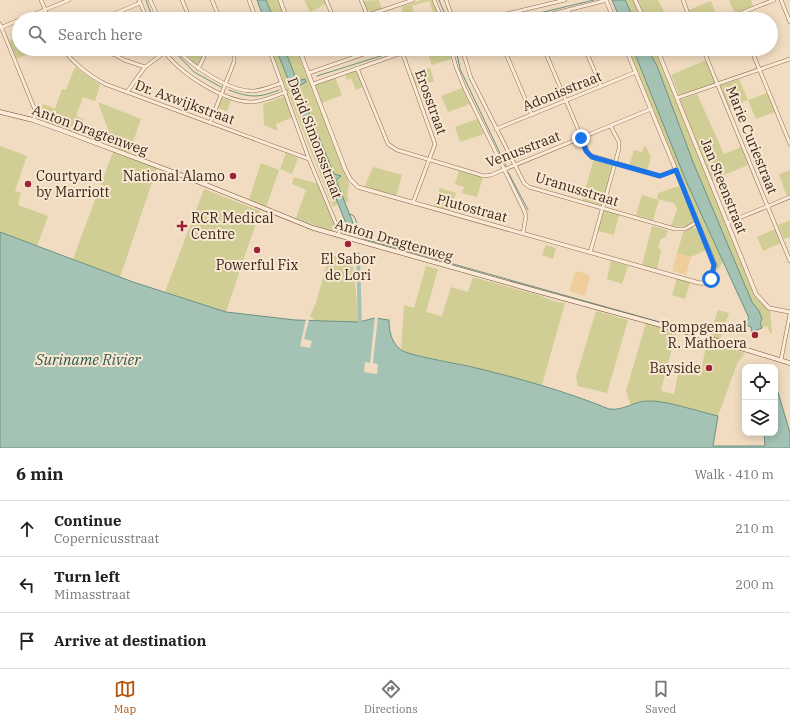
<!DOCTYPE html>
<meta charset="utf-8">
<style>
:root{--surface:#fff;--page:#f2f2f2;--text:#222;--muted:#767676;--line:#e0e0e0;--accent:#b45309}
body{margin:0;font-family:"IBM Plex Serif",serif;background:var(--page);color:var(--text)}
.controls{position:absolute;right:12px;bottom:12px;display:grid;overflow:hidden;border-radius:8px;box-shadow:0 2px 10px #0003}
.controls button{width:36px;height:36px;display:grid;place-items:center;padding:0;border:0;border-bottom:1px solid var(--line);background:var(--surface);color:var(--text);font:20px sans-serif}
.stop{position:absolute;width:12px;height:12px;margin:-9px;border:3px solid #1a73e8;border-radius:50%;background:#fff}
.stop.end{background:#1a73e8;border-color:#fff;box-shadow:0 1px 4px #0008}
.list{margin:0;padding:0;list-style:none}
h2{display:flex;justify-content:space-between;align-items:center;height:52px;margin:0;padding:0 16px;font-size:17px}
h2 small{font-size:13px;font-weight:400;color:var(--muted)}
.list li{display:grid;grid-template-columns:26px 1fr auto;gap:12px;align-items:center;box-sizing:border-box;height:56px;padding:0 16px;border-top:1px solid var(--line)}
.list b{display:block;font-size:15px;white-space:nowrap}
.list p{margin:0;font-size:13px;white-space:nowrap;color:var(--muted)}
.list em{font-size:13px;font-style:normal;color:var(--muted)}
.icon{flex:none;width:22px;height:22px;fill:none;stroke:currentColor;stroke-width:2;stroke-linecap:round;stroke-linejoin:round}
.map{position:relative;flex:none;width:790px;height:448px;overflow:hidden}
.search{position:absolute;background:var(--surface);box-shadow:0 2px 10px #0003;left:12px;right:12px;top:12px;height:44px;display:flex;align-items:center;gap:10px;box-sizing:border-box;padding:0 14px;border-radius:22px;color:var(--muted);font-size:15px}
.sheet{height:220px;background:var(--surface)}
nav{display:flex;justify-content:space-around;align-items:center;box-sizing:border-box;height:56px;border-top:1px solid var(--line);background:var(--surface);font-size:11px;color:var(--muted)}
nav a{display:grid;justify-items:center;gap:2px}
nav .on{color:var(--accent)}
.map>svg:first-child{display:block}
</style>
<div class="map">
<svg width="790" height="448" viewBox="0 0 790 448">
<rect width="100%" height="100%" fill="#f1dcc1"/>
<g fill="#d0ce94">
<polygon points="266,0 278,0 285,19 274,19"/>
<polygon points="304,0 324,0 326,4 310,12 313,19 292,19 310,12"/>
<polygon points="379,0 382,9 372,12 367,10 363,1"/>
<polygon points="421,0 433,0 437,11 433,12 429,1 412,6 415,18 405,19 401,7"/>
<polygon points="625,0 635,0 643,19 634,19"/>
<polygon points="638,0 658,0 665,14 652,19 646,19"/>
<polygon points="729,0 751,0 753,6 735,14"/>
<polygon points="711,1 718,19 692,19 689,10"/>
<polygon points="19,37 19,49 40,49 17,59 9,41"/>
<path d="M180 49H201C204 56 201 59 197 65Z"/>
<polygon points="276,49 338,204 333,207 271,50"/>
<polygon points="281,49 297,49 349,184 347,196 349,201 345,202 336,180 338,179 334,174 298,86 305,82 297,81 285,51"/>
<polygon points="426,49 449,49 451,59 432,65"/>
<polygon points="628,49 632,49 639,64 686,181 723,261 717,272 717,266"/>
<polygon points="648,49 655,49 756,298 770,310 772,333 770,333 767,326 762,328 760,323 762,319 752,302 693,162 657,66"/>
<polygon points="706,60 716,83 679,95 671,75"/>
<polygon points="75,67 100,85 95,101 83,97 76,116 84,119 77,134 38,120 43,104 55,109 62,89 66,90"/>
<polygon points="430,68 434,81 415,88 410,74"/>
<polygon points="353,71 357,72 363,87 356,90 351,78 347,80 345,74"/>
<polygon points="335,77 342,95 322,103 315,85"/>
<polygon points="739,79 748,100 767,93 775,112 756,119 748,100 729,108 720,85"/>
<polygon points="462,88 470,104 448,112 441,96"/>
<polygon points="697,94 724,154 741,147 748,165 712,180 680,100"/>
<polygon points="285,96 293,117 276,124 278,131 264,125 263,104"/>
<polygon points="222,98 231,101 227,111 218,108"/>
<polygon points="98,102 141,119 129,153 114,147"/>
<polygon points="477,119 484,134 460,142 455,127"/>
<polygon points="645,145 651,157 647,171 629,166 634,150 642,152"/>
<polygon points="0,146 27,156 15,191 21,193 18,205 48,216 37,246 0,232"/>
<polygon points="113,152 157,168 120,277 73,259"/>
<polygon points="286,153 298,158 292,174 280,169"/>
<polygon points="594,159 613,166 602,206 582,200"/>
<polygon points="261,163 279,170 266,207 249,199"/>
<polygon points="373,167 402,175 396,196 364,188"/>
<polygon points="459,170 483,177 477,197 462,193 464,187 455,184"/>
<polygon points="790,170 790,195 787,197 779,174"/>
<polygon points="294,177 319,184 336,226 334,230 330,231 296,218 306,190 292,184"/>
<polygon points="679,186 695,221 685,227 671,226 677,209 674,203 657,199 658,193"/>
<polygon points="440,188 456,193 449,212 433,207"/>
<polygon points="204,189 260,211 226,312 165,292"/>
<polygon points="642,195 659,200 653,220 636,215"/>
<polygon points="604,210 619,215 614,235 598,231"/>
<polygon points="790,220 790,237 784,239 778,225"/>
<polygon points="652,226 668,230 666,237 661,239 658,247 661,251 657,269 642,265"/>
<polygon points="692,227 698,230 706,250 691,257 677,253 684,230"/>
<polygon points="775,229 781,243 763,251 757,237"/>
<polygon points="546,245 556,248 553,259 542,255"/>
<polygon points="330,252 333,256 345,256 353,266 359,322 314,320 310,316 316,303"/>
<polygon points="611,261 628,266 622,284 607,279"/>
<polygon points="426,266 438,269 426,312 442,316 451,287 468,292 473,277 541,296 556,302 565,303 542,385 473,367 411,354 401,350 404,305 414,308"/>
<polygon points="677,278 690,282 685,299 672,295"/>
<polygon points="718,310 729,313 720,339 710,336"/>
<polygon points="596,311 628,320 607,393 578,386 576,377"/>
<polygon points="646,323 676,332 661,391 674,394 679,370 700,376 707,341 745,353 737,364 718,416 651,401 631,406 626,391"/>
</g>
<g fill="#efcd9c">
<polygon points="677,253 691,257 686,275 672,271"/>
<polygon points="578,271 590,276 585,296 569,291 575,273"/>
</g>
<g fill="#a4c3b5" stroke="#6a9282">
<polygon points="257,0 266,0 274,19 264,19"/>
<polygon points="612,0 625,0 634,19 620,19"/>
<polygon points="276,49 285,50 297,81 305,79 306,82 298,86 334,174 341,176 336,180 353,223 347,226"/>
<polygon points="633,49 648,49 657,66 693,162 752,302 759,311 762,319 760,323 762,328 752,332 751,327 746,325 745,323 749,318 686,181"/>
<path d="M0 232 133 282 226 312 295 320 359 322 375 318 389 320C389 331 391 342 401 350 407 355 459 364 472 367 518 378 565 391 609 409 624 411 634 401 648 401 665 400 700 412 718 416L713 446H765L764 433H775V382L790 433V448H0Z"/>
</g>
<g fill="#f1dcc1">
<polygon points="375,316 378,316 373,363 378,364 377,374 364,372 365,362 370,363"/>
<polygon points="306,319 309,320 304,339 312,341 310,348 300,346"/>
</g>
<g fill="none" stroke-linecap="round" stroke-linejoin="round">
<g stroke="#6a9282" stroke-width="1">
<polyline points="146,0 153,19"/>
<polyline points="439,0 447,19"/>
<polyline points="514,19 594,0"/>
<polyline points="172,49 194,72 221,87"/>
<polyline points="456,49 460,69 506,166"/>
<polyline points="317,76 403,49"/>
<path d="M229 90C250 98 259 98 279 90"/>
<polyline points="508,172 528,210"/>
<polyline points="350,214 354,216 364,239 695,332"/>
</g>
<polyline stroke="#a4c3b5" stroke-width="4" points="358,254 360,326"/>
<defs>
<g id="minor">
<polyline points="41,0 49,19"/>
<polyline points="139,0 147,19"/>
<polyline points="150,0 159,19"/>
<polyline points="182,0 190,19"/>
<polyline points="212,0 220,19"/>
<polyline points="249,0 256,19"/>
<polyline points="326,0 334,19"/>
<polyline points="361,0 369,19"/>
<polyline points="434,0 442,19"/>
<polyline points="446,0 453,19"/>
<polyline points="683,0 690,19"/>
<polyline points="781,0 790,22"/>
<polyline points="568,10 572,19"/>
<polyline points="22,19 69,0"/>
<polyline points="102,19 140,3"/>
<polyline points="356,19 413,0"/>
<polyline points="485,19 565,0"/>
<polyline points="532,19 607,0"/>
<polyline points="726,19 774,0"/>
<polyline points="0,24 35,110 36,114 33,120"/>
<polyline points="0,28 19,20"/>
<path d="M63 49C75 65 88 75 105 84L309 159"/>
<polyline points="105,49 124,60 145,67"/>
<path d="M163 49C177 72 223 101 250 102 263 102 274 96 286 92"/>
<path d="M177 49C191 66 229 91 252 91 262 91 272 86 282 83"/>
<polyline points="269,49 309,159 339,231 339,235"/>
<polyline points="451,49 456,67 465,89 524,210 526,216 523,233"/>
<polyline points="462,49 471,78 524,183 529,187 675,229 685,229 697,222"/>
<polyline points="504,49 532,115"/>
<polyline points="544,49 589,155 660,176 676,170"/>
<polyline points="585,49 601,86"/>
<polyline points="703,49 790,261"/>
<polyline points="751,49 790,144"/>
<polyline points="402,52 435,144 413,203"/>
<polyline points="114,55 122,49"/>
<polyline points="357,68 388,144 397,150 484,176 491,175 651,109"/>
<polyline points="198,69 204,57 202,49"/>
<polyline points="309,73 378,49"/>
<polyline points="313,84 413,49"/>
<polyline points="127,92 145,67 165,52"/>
<polyline points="677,98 790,59"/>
<polyline points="210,123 234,62 234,54 232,49"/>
<polyline points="496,129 636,72"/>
<polyline points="727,223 790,197"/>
<polyline points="590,253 619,149 619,142 611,127"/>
<polyline points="781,360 790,314"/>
</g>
<g id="tertiary">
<polyline points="280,0 287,19"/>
<polyline points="606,0 614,19"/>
<polyline points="635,0 644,19"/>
<polyline points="299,49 345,169 350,179 358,187 699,283 705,283 711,279 715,265 626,49"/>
<polyline points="657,49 756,294 769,308 790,312"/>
</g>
<polyline id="secondary" points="0,112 33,120 61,130 189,178 313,228 533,290 701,336 790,363"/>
</defs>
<use href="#minor" stroke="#8b6c57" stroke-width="4"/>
<use href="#tertiary" stroke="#8b6c57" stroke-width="4.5"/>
<use href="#secondary" stroke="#6d4d3a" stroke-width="5"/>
<use href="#minor" stroke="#fbead5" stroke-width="3"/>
<use href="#tertiary" stroke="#fbead5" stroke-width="3.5"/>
<use href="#secondary" stroke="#fbead5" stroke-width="4"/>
</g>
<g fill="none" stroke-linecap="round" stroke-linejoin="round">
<polyline stroke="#1a73e8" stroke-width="5" points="581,138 586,151 592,157 660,176 676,170 714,265 711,279"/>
</g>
<g fill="#9e2335" stroke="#f8e7d1" stroke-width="1.5">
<circle cx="233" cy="176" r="4"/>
<circle cx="28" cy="184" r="4"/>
<path d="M180 220h4v4h4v4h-4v4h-4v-4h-4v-4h4z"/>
<circle cx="348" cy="244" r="4"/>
<circle cx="257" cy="250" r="4"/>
<circle cx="755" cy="335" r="4"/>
<circle cx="709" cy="368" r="4"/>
</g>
<g text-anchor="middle" stroke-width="4" stroke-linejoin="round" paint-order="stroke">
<g font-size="14" fill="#3a271c" stroke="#f8e7d1">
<text transform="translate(562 91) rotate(-22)" y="5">Adonisstraat</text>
<text transform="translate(185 102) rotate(20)" y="5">Dr. Axwijkstraat</text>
<text transform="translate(431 102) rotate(70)" y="5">Erosstraat</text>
<text transform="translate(90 130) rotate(20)" y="5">Anton Dragtenweg</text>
<text transform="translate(315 138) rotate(69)" y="5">David Simonsstraat</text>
<text transform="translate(752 140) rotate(68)" y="5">Marie Curiestraat</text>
<text transform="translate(523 149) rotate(-21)" y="5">Venusstraat</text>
<text transform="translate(724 186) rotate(68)" y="5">Jan Steenstraat</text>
<text transform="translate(577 189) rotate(17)" y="5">Uranusstraat</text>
<text transform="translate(472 208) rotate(15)" y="5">Plutostraat</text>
<text transform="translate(394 240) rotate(16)" y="5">Anton Dragtenweg</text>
</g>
<g font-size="14" fill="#3a271c" stroke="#f8e7d1" text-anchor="end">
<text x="36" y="181" text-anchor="start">Courtyard<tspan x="36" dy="16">by Marriott</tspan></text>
<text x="225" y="181">National Alamo</text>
<text x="191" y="223" text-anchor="start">RCR Medical<tspan x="191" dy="16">Centre</tspan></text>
<text x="348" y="264" text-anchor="middle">El Sabor<tspan x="348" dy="16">de Lori</tspan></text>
<text x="257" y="270" text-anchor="middle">Powerful Fix</text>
<text x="747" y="332">Pompgemaal<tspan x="747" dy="16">R. Mathoera</tspan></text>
<text x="701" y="373">Bayside</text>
</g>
<g font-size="15" font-style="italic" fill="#2b5b51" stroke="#f8e7d1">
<text x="88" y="365">Suriname Rivier</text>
</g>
</g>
</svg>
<div class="controls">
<button><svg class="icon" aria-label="locate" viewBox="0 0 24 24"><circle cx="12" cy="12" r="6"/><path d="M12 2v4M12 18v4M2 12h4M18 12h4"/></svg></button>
<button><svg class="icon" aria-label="layers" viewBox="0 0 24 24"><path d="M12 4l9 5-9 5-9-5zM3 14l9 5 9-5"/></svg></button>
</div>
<div class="stop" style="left:711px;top:279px"></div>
<div class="stop end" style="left:581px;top:138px"></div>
<div class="search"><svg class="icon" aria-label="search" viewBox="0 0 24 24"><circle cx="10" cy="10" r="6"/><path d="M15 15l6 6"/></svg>Search here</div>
</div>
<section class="sheet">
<h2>6 min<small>Walk · 410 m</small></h2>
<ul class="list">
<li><svg class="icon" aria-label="ahead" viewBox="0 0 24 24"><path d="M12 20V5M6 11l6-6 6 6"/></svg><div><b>Continue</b><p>Copernicusstraat</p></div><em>210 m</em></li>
<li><svg class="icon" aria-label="left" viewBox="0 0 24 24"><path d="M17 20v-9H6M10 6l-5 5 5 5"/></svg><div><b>Turn left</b><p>Mimasstraat</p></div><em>200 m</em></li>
<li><svg class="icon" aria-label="arrive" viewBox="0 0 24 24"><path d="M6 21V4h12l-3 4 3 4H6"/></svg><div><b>Arrive at destination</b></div></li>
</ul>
</section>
<nav>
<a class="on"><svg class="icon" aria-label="map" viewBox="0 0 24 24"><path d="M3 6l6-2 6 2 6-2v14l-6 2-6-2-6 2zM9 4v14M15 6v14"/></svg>Map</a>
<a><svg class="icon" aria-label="directions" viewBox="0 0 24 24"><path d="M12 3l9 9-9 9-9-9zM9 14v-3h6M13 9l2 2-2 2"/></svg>Directions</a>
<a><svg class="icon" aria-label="saved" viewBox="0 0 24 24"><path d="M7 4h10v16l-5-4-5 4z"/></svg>Saved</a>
</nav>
